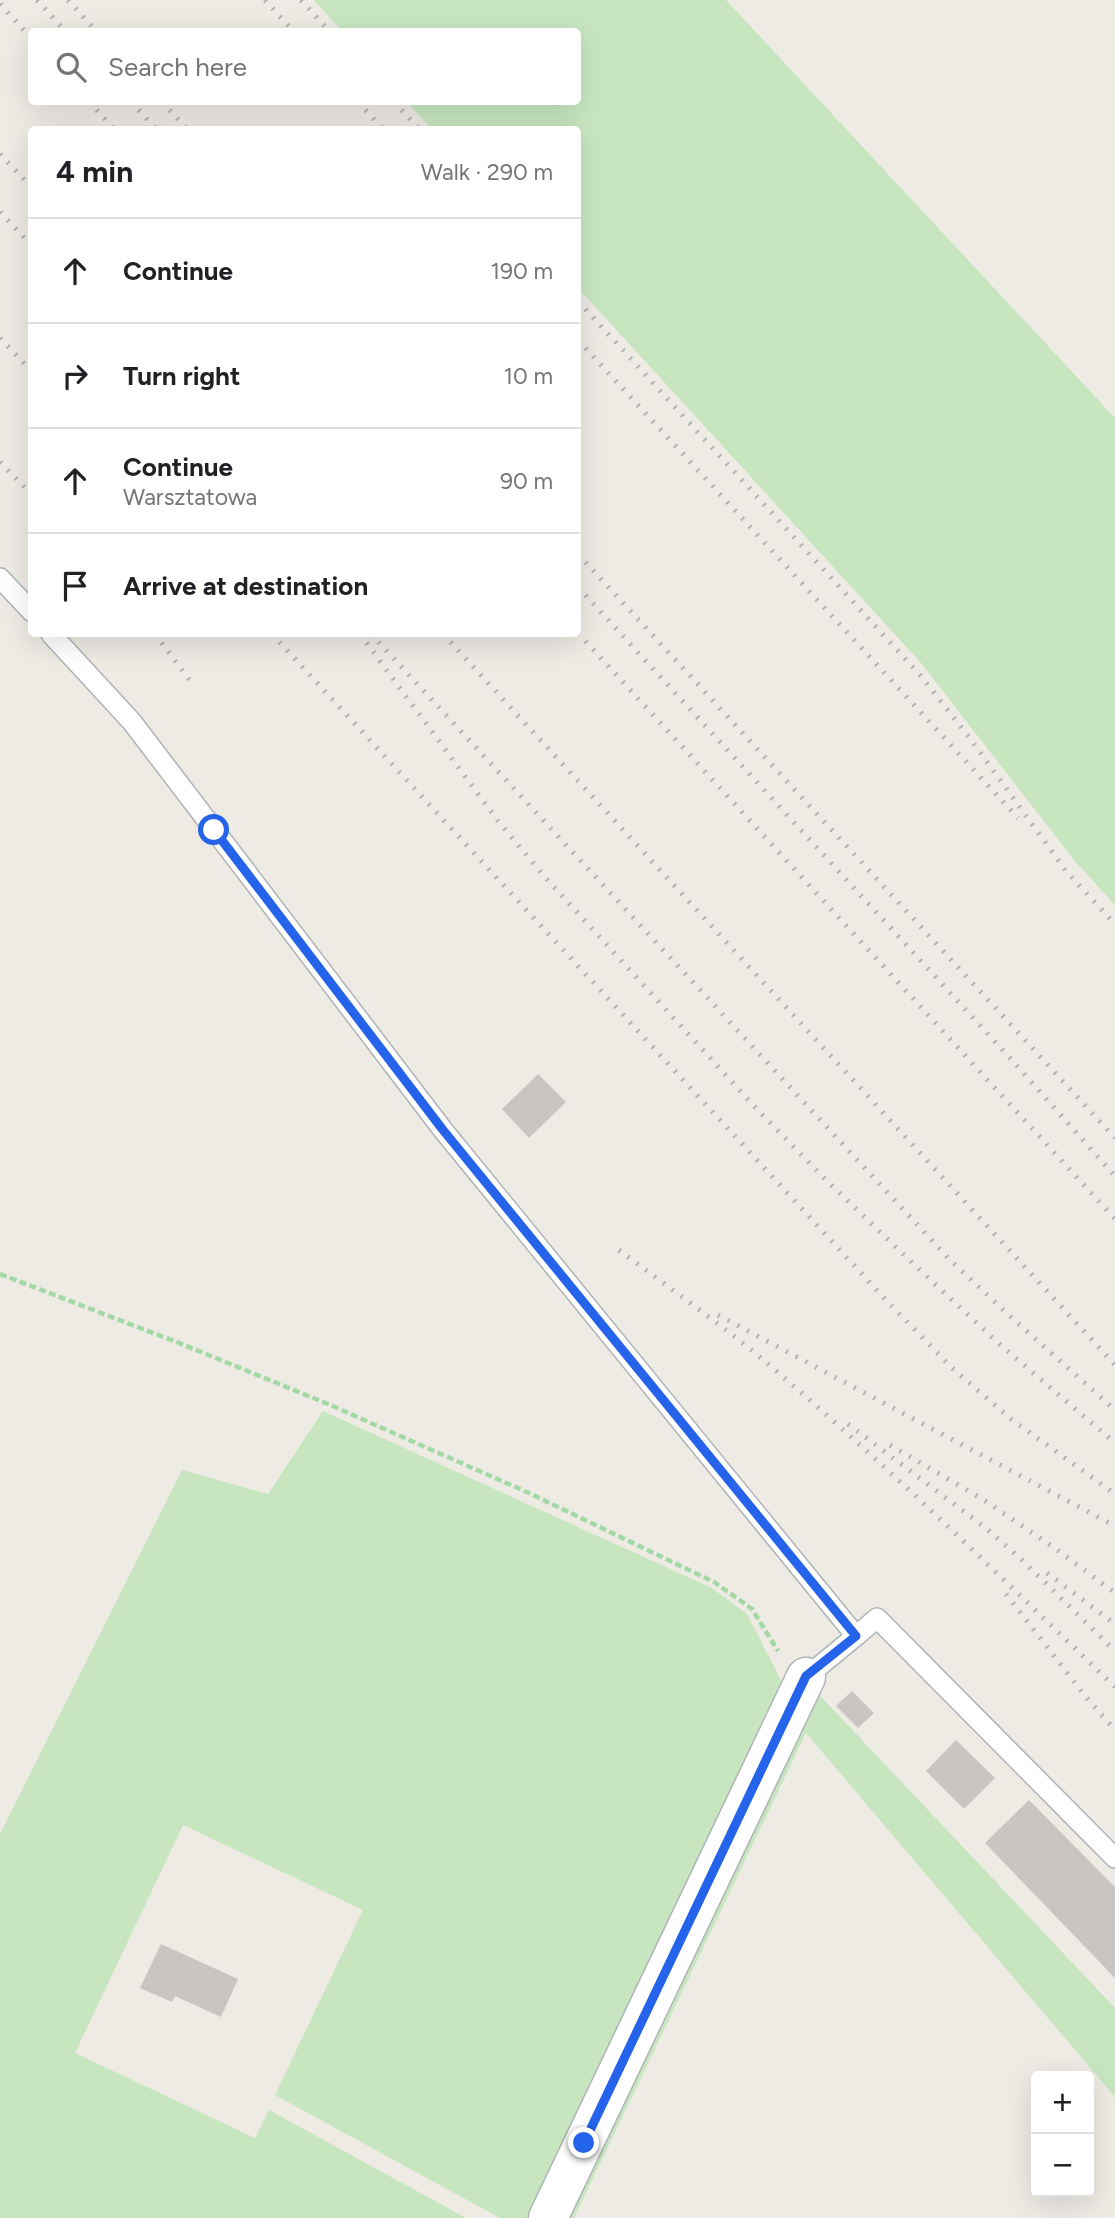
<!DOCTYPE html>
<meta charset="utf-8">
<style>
:root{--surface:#fff;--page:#f2f2f2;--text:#202124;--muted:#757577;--line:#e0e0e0}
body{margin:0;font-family:Figtree,sans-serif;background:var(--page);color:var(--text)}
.controls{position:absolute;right:21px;bottom:21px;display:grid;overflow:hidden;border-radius:7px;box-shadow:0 7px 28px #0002}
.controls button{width:63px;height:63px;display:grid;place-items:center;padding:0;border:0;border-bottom:2px solid var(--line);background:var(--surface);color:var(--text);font:35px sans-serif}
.stop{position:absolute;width:21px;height:21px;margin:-16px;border:5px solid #2563eb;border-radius:50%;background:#fff}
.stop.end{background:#2563eb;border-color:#fff;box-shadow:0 2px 7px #0008}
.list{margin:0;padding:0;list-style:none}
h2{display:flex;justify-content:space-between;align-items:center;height:91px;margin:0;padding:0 28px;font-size:30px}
h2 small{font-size:23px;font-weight:400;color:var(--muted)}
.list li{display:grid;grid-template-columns:46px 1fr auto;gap:21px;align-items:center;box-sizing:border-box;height:105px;padding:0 28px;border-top:2px solid var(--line)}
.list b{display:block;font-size:26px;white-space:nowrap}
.list p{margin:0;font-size:23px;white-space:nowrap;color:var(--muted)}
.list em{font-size:23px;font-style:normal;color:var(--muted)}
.icon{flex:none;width:38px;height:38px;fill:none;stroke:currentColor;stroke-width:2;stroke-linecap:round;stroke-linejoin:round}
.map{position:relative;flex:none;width:1115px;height:2218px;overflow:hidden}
.search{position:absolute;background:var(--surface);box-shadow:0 7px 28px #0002;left:28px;top:28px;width:553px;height:77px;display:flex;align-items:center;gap:18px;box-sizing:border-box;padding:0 24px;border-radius:7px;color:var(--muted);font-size:26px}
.panel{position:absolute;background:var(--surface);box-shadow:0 7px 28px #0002;left:28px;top:126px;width:553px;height:511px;border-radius:7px}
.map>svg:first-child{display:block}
</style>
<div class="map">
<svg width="1115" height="2218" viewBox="0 0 1115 2218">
<rect width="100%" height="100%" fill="#eeeae4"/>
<g fill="#c7e6c0">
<polygon points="314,0 726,0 1115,418 1115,905 1074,860 921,663 578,288 578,130 432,129 407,102 578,102 578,32 342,31"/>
<polygon points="323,1411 712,1588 747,1614 785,1688 532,2218 500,2218 275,2095 363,1910 183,1825 75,2053 255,2138 269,2110 466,2218 0,2218 0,1834 182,1470 268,1494"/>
<polygon points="810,1685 1115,2008 1115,2097 806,1733 574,2218 559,2218"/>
</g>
<g fill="#cac5c1">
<polygon points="538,1074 566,1102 529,1138 502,1109"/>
<polygon points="852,1691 874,1713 858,1728 836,1706"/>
<polygon points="956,1740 995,1778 964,1809 926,1771"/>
<polygon points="1029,1800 1115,1887 1115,1978 985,1843"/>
<polygon points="161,1944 238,1979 221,2017 175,1996 172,2002 140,1988"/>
</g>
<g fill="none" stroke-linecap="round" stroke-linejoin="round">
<defs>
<g id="lane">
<polyline points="0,578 32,612"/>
<polyline points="51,634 132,722 443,1130 856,1636 877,1618 1115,1858"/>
<polyline points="806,1677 856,1636"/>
</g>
<polyline id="street" points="548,2218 806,1677"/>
</defs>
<use href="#lane" stroke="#afb3b6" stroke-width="22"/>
<use href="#street" stroke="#afb3b6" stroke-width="41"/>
<polyline stroke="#a3d8a7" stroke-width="4.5" stroke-dasharray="7 3.5" stroke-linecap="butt" points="0,1274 179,1343 328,1404 529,1493 714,1582 752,1609 778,1651"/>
<use href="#lane" stroke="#fff" stroke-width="19"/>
<use href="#street" stroke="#fff" stroke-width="38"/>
<g stroke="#b1b2b2" stroke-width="5" stroke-dasharray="2 9" stroke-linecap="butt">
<polyline points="37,0 66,32"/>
<polyline points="68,0 97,32"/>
<polyline points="265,0 294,32"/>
<polyline points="301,0 330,32"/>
<polyline points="0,4 32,39"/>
<polyline points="89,102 115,130"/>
<polyline points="131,102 157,130"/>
<polyline points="162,102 188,130"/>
<polyline points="358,102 384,130"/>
<polyline points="394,102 420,130"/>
<polyline points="0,154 32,188"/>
<polyline points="0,212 32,246"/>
<polyline points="578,301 920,675 969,737 1066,871 1115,924"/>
<polyline points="0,338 32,372"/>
<polyline points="578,340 1018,818"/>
<polyline points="0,462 32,495"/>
<polyline points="578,554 1115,1138"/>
<polyline points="578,587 1009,1057 1115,1176"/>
<polyline points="578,633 1115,1219"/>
<polyline points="155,634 194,686"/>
<polyline points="272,634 885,1299 952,1368 1011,1419 1115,1494"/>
<polyline points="360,634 498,821 544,876 753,1105 824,1178 904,1255 997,1342 1115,1443"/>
<polyline points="371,634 948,1258 1013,1319 1115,1410"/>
<polyline points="443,634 1115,1365"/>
<path d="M619 1250C673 1291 731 1331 782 1376 897 1475 1006 1582 1115 1687"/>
<polyline points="718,1315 1115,1526"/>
<polyline points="848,1424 987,1529 1022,1560 1115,1651"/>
<polyline points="890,1445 984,1500 1056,1549 1115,1593"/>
<polyline points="1047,1573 1115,1624"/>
<polyline points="1006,1594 1085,1696 1115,1730"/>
</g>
</g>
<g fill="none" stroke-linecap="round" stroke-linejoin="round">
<polyline stroke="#2563eb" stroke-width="9" points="214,830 443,1130 856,1636 806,1676 584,2143"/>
</g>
</svg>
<div class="controls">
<button>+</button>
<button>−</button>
</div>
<div class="stop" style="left:214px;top:830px"></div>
<div class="stop end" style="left:584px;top:2143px"></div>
<div class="search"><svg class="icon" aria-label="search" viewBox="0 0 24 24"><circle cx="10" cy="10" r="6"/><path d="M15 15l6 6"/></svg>Search here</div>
<section class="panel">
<h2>4 min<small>Walk · 290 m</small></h2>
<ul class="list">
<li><svg class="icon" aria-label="ahead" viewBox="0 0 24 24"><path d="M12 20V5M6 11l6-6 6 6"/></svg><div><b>Continue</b></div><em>190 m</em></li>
<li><svg class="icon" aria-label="right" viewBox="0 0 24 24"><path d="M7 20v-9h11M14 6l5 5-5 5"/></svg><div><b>Turn right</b></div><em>10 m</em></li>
<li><svg class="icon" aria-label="ahead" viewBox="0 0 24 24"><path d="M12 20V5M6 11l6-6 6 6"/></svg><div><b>Continue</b><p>Warsztatowa</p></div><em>90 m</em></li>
<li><svg class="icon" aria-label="arrive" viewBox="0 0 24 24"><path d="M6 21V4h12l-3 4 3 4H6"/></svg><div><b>Arrive at destination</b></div></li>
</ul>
</section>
</div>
